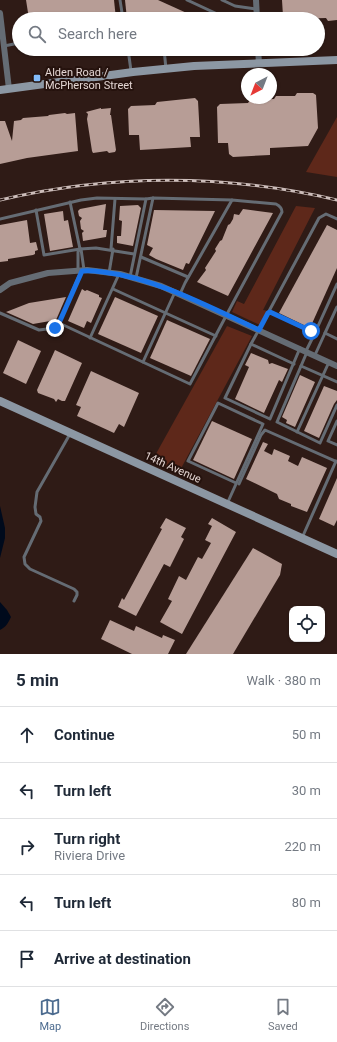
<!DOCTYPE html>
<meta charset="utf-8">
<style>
:root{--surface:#fff;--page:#f6f6f7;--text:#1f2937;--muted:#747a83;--line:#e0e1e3;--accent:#4c6b8f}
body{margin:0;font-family:Roboto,sans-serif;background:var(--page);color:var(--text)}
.controls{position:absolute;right:12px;bottom:12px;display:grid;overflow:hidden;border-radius:8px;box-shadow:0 1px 3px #0004}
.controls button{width:36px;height:36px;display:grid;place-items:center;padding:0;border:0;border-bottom:1px solid var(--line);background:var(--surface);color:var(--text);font:20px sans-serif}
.compass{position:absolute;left:241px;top:68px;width:36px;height:36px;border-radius:50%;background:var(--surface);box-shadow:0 1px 3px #0004;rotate:222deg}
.stop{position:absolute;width:12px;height:12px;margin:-9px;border:3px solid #1a73e8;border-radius:50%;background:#fff}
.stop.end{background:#1a73e8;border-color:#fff;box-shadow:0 1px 4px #0008}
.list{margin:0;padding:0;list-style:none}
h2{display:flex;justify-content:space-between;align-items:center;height:52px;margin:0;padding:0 16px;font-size:17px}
h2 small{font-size:13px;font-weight:400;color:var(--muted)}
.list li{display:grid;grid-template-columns:26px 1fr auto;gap:12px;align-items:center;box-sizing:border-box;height:56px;padding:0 16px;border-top:1px solid var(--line)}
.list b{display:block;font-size:15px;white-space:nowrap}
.list p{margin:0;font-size:13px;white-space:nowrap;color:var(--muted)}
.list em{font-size:13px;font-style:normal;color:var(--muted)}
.icon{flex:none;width:22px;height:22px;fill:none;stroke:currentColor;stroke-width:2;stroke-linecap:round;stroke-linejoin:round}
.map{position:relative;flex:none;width:337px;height:654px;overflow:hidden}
.search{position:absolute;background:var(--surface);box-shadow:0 1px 3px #0004;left:12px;right:12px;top:12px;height:44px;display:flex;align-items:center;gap:10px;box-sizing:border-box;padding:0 14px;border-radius:22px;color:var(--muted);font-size:15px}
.sheet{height:332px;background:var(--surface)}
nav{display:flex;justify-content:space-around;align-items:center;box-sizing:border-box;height:56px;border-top:1px solid var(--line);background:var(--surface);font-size:11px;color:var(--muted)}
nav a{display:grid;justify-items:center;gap:2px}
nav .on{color:var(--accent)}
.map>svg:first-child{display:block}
</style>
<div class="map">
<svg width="337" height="654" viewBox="0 0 337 654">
<rect width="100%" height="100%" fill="#2f1b16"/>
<g fill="#5e281a">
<polygon points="337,117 337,177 306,172"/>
<polygon points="296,206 315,208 263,310 268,311 260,325 232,312 237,301 244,304"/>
<polygon points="227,326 252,336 178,474 152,461"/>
</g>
<g fill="#000a1c">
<polygon points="0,506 5,528 5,538 0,558"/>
<path d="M0 602 7 610 11 617C8 623 6 627 0 630Z"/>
</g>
<g fill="#b79d96">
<polygon points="26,0 114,0 116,19 29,19"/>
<polygon points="125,0 158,0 200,19 127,19"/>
<polygon points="282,0 337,0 337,20 328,21 326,18 294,19 293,17 285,18 283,16"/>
<polygon points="297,93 313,93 316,95 318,128 308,146 270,148 270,155 233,157 229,154 228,143 218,143 217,107 220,104 248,103 250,100 274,99 276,96 295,96"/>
<polygon points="195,98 198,101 200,137 190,137 191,147 140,150 139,135 129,135 128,109 131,106 155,105 157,102"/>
<polygon points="101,108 101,109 111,108 110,115 111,115 116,150 115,152 109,153 107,151 93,153 92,151 87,119 88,114 86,112"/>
<polygon points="65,113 67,114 75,113 78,151 27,158 0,164 0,121 5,121 12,141 14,121 21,120 23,118 48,116 49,115"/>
<polygon points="106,204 103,230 107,230 106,237 83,241 82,233 84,231 81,229 80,221 82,218 79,216 78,211 80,209"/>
<polygon points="138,205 141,208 133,246 117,243 117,236 121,236 122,221 119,220 120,206"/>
<polygon points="243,209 273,213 228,296 197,282 206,270 205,268 216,251 215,249 220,241 222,240 228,225 230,224 233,219 234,214 239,215"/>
<polygon points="154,210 215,211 189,264 186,263 183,270 156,259 149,255 153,248 147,245"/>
<polygon points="63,211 64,221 68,220 73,247 50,251 44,214"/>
<polygon points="27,220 30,243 36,242 38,250 35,251 35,254 33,255 8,259 8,261 0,262 0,225"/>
<polygon points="327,225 337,230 337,268 310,328 279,313"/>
<polygon points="82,289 85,291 87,290 99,295 99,297 102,298 91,323 87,321 84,328 68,321"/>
<polygon points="66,297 56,320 33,324 6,312 29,303"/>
<polygon points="115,297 158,316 141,353 98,334"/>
<polygon points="167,320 210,339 191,376 150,358"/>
<polygon points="18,340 41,351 26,384 3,373"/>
<polygon points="55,350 82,363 65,401 62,401 58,399 56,402 54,399 38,393 37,390"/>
<polygon points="251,353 268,360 269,364 272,363 288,369 282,382 279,380 264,413 235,399 249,367 245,365"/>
<polygon points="91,371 139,393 124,427 119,424 114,433 77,416 81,407 76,405"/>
<polygon points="300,375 315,382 295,427 286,423 287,420 282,417"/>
<polygon points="324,386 337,391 337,400 334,404 319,438 304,431"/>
<polygon points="212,421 252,439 234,479 193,460"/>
<polygon points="263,442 268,444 264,451 272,455 274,449 290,456 288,461 298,466 302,457 327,468 307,512 291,506 291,504 279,499 277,494 246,479"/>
<polygon points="337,478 337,520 334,526 319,519"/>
<polygon points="166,518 186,528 181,537 184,539 170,567 164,564 136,616 118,607 122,598 124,600 162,529 160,528"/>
<polygon points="212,518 236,532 182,634 160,622 172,601 168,599 179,576 186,580 198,557 202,559 211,543 205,540 212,526 208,524"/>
<polygon points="253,548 282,564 280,575 233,654 186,654"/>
<polygon points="110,620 134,631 136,626 162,638 163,635 175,640 168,654 132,654 101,639"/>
</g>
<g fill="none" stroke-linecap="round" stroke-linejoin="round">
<g stroke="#656c74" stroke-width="3">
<polyline points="120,0 123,19"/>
<polyline points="187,0 228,19"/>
<polyline points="222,0 235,6 256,9"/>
<polyline points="4,46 19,43"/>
<polyline points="128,49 131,71"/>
<polyline points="164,49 166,69"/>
<polyline points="70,202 80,249"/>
<polyline points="36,210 44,255 80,249 96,248 134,254"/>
<polyline points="0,219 81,200 97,198 146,199"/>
<polyline points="81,249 84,270"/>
<polyline points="111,249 115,199"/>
<polyline points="141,257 188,277"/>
<polyline points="78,271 78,252 79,250"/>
<polyline points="109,273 113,249"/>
<polyline points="130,277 146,199 153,198"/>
<polyline points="136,278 153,198 232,200"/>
<polyline points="113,289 216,336"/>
<polyline points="337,307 325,333 337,339"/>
<polyline points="0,313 39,330 55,328 59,323 81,271"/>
<polyline points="268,313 319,218 326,214 337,219"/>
<path d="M59 323 190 384 235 299 282 212C282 208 280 206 276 204L232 200 185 283 180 294"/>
<polyline points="314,335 337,284"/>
<polyline points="90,338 119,274"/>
<polyline points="251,344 294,364"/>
<polyline points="300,348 270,419 225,398 251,344 268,313 270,312 313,333 314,335 306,351"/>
<polyline points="307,352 277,422 320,443 337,405"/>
<polyline points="315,355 325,333"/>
<polyline points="143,362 175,292"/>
<polyline points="301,366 337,382"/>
<polyline points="337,421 328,441 337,445"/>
<polyline points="297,432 329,362"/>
<polyline points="70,434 37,492 35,507 36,514 40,517 41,521 24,557 25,564 30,569 74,589 77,592 77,595 74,601"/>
<polyline points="239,484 261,435 265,430 337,462"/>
<polyline points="227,504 263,424 218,403 188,461 236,483"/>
<polyline points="302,538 336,461"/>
</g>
<g stroke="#656c74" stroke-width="6">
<polyline points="256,0 257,19"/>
<polyline points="0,13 9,89"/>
<polyline points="258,49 259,63"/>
<polyline points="0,290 10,283 48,273 87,270 120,274 161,286 337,366"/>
</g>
<g stroke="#8c97a3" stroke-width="8">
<polyline points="0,90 133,72 194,66 337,60"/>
<polyline points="0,401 337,554"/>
</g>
<defs>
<path id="rail" d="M0 200C111 174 226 174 337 200"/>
</defs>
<use href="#rail" stroke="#ccbdba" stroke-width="3"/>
<use href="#rail" stroke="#25120d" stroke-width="1.5" stroke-dasharray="4.5" stroke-linecap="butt"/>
</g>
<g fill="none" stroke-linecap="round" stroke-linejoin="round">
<path stroke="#1a73e8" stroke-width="5" d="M55 328 59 323 82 271C89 270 96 271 103 272 156 278 211 308 259 330L268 313 270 312 311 331"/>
</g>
<rect fill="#83bcfb" stroke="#25120d" stroke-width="1.5" x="33" y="74" width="8" height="8" rx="2"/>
<g text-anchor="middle" stroke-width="4" stroke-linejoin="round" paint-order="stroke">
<g font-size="11" fill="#e3d5d2" stroke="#25120d" text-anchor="start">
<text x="45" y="76">Alden Road /<tspan x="45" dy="13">McPherson Street</tspan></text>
</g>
<g font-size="11" fill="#e3d5d2" stroke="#25120d">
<text transform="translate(173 467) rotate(24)" y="4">14th Avenue</text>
</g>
</g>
</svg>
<div class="controls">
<button><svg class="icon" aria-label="locate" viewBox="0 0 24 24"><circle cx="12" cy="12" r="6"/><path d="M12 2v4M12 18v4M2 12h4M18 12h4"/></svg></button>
</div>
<svg class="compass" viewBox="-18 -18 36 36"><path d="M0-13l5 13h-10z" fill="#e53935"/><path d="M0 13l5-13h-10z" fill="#747a83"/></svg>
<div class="stop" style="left:311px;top:331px"></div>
<div class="stop end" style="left:55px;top:328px"></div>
<div class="search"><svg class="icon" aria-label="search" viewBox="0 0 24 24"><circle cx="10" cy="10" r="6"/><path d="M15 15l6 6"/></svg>Search here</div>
</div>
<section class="sheet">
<h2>5 min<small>Walk · 380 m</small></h2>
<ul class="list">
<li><svg class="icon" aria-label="ahead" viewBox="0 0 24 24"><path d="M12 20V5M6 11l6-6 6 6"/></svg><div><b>Continue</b></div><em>50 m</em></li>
<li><svg class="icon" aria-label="left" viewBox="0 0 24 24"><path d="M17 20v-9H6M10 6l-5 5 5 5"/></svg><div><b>Turn left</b></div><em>30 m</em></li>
<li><svg class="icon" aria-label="right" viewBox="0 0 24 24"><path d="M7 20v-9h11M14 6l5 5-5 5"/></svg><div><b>Turn right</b><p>Riviera Drive</p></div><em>220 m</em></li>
<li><svg class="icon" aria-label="left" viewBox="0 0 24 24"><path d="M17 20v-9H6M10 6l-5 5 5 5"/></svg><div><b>Turn left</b></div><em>80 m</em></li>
<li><svg class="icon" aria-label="arrive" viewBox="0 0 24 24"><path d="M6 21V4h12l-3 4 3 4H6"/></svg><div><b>Arrive at destination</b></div></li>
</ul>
</section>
<nav>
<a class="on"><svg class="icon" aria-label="map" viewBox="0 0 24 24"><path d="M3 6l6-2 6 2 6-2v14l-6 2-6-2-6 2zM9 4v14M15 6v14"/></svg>Map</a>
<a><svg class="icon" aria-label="directions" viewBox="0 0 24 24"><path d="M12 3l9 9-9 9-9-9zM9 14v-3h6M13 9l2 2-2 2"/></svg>Directions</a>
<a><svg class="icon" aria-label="saved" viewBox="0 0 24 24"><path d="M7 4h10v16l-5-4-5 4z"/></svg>Saved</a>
</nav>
